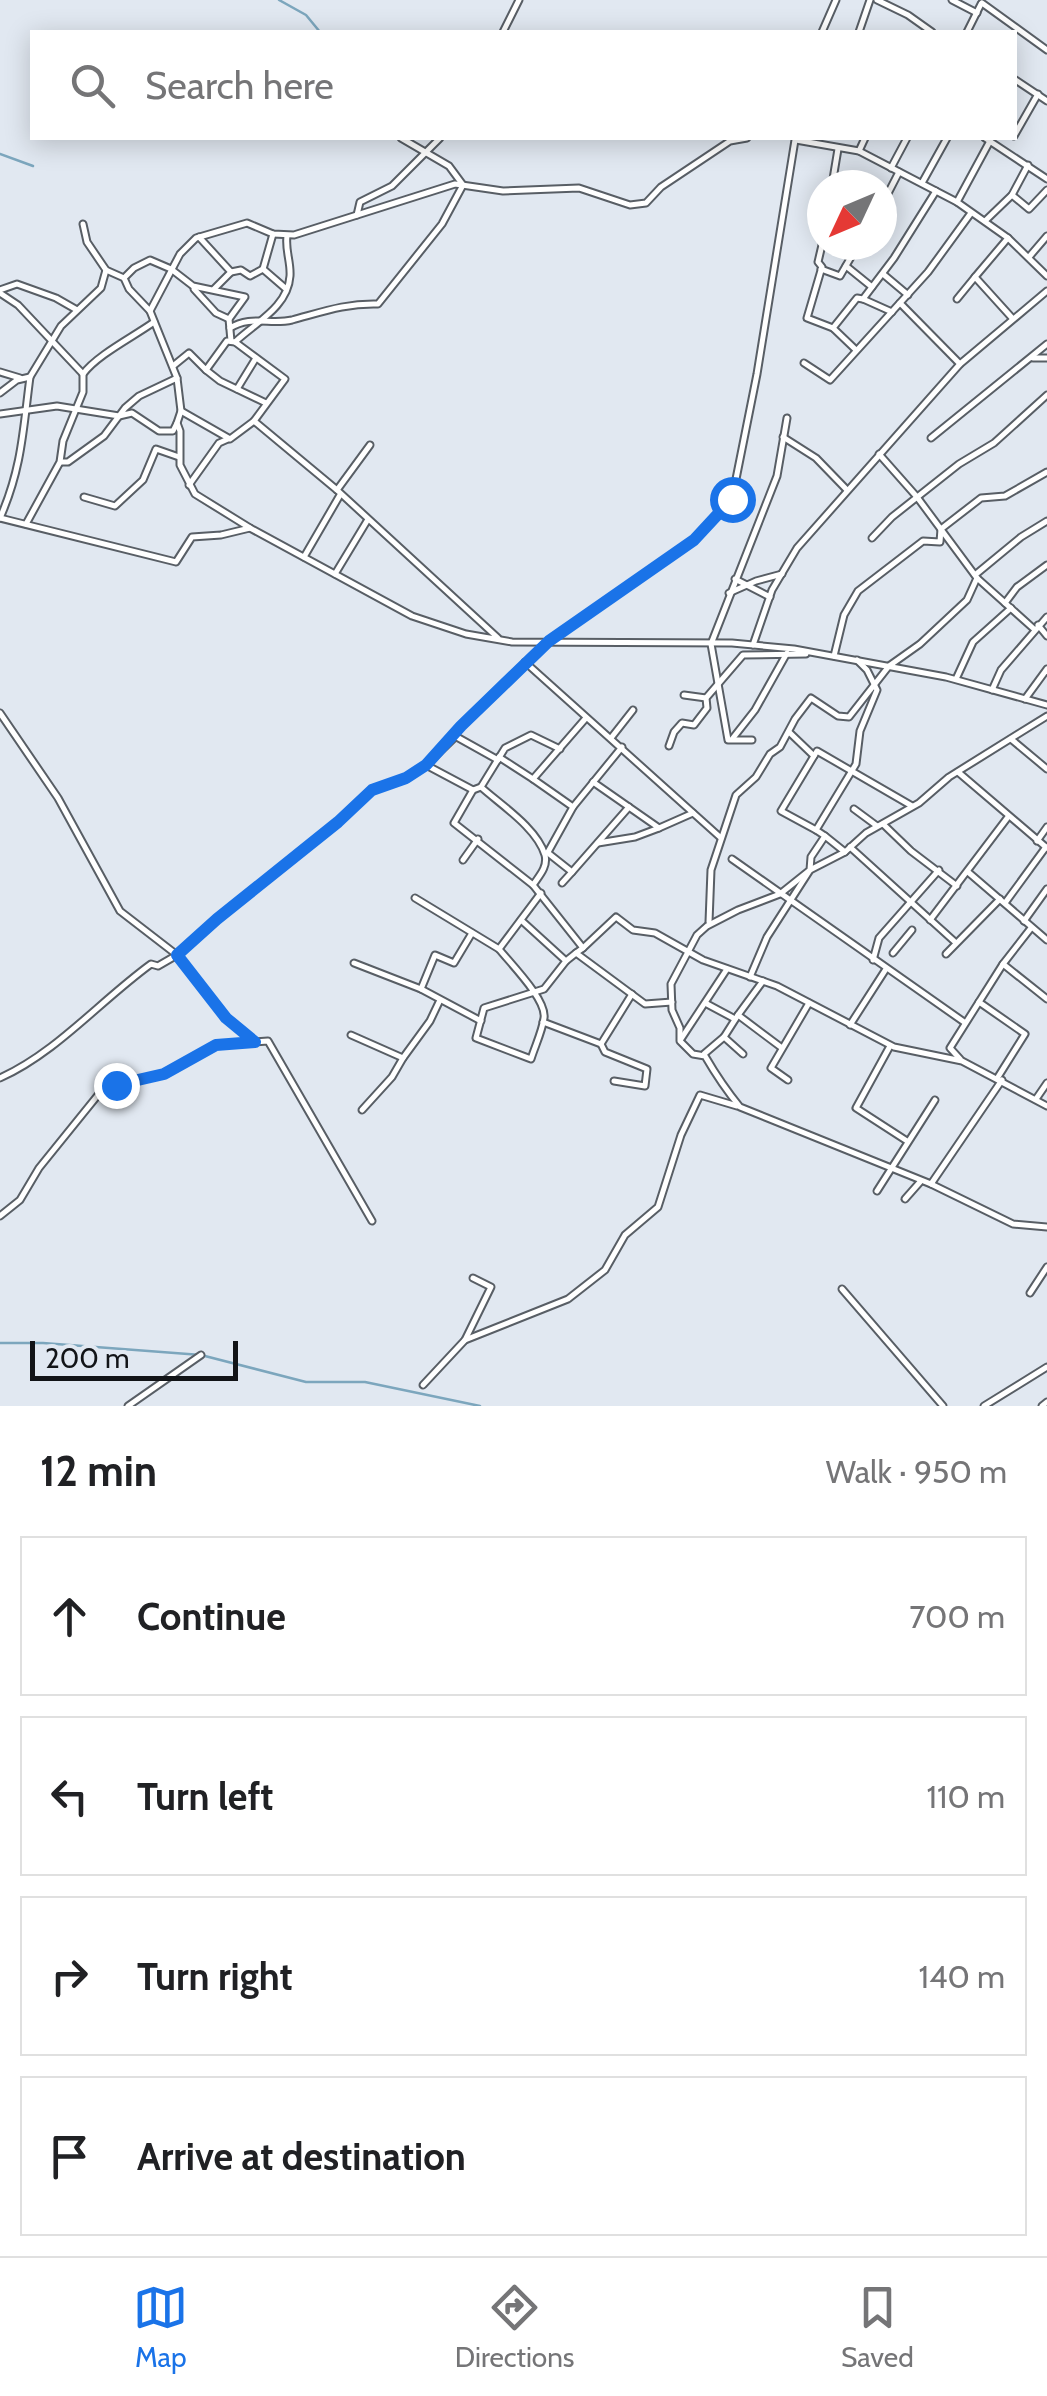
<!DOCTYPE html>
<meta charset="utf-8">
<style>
:root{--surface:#fff;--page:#f6f6f6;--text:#202124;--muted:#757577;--line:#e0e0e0;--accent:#1a73e8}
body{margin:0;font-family:Cabin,sans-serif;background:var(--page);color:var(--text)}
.compass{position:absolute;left:807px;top:170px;width:90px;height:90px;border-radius:50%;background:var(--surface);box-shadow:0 5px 25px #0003;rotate:226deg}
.scale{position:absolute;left:30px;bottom:25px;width:208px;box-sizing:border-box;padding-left:10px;border:5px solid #121417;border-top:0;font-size:28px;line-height:35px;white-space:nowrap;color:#121417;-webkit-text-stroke:8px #e1e8f1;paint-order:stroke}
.stop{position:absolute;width:30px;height:30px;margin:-22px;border:8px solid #1a73e8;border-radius:50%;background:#fff}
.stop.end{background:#1a73e8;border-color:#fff;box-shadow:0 2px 10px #0008}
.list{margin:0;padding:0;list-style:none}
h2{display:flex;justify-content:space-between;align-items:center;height:130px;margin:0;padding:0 40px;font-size:42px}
h2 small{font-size:32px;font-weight:400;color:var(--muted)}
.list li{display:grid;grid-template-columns:65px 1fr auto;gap:30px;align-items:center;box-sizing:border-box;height:160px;margin:0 20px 20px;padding:0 20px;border:2px solid var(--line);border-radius:0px}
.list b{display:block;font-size:38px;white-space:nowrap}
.list em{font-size:32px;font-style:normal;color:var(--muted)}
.icon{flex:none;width:55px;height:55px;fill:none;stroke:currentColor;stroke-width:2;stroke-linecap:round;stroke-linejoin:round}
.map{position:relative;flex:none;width:1047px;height:1406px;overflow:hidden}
.search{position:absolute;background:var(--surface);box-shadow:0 5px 25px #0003;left:30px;right:30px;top:30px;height:110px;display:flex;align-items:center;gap:25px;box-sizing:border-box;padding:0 35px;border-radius:0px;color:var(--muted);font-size:38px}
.sheet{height:850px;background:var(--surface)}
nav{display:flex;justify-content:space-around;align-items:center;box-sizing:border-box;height:140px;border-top:2px solid var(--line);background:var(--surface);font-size:28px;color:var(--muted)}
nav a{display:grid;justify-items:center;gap:5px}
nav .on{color:var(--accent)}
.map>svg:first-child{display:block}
</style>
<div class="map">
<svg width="1047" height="1406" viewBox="0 0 1047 1406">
<rect width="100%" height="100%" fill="#e1e8f1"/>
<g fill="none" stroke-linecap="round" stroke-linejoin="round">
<g stroke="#7ca6bd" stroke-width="2.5">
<polyline points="279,0 306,15 320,32"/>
<polyline points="0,154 33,166"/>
<polyline points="0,1343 43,1343 201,1355 306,1382 365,1382 480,1406"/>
</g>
<defs>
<g id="street">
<polyline points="877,0 908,15 932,32"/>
<polyline points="952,0 977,13"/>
<polyline points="982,3 1047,50"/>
<polyline points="503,32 519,0"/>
<polyline points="822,32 836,0"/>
<polyline points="859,32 870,0"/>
<polyline points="967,32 981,4"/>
<polyline points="1014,79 1047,101"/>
<polyline points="1014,136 1038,94"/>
<polyline points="747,138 730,141 661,187 646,203 630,205 579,188 503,191 455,184 294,235 273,234 247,223 196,238 180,254 150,311 177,378 181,411 177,423 180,431 180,465 195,494 250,528 412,616 466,634 512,642 732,643 794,649 946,677 1047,705"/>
<polyline points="985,138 1047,179"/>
<polyline points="796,140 859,151 957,202 1008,238 1047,276"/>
<polyline points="859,151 865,138"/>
<polyline points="891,168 907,138"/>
<polyline points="922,183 947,138"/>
<polyline points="832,185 838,149"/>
<polyline points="1012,195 1029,209 1047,190"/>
<polyline points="957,202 990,141"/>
<polyline points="882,205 899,172"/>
<polyline points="357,215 360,202 392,186 440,138"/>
<polyline points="985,221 1012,195 1028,165"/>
<polyline points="83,224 87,242 106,270 124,278 129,289 150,311"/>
<polyline points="822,230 822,243"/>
<polyline points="273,234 263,269 285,288"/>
<polyline points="199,237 231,272 214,289"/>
<polyline points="1008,238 975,277 1013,319"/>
<polyline points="822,245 818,262 822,267 807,318 833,328 857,298 863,299 894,258 936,191"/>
<polyline points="1029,257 1047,236"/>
<polyline points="846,266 872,287"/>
<polyline points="821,269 840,276 858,245"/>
<polyline points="231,272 241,270 250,276 263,269"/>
<polyline points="883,274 908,295"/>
<polyline points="124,278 134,268 150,260 171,269 193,286 245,297 229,319 231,341"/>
<polyline points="194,289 216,313 229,319"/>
<polyline points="0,290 17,284 56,298 77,310"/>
<polyline points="0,293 18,305 83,374"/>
<polyline points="863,299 892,312"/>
<polyline points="957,299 975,277"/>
<polyline points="900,303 960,364"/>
<path d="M230 328C250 315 271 325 292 320 322 312 346 303 378 304L442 224 463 185 449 166 401 138"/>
<polyline points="833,328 856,350"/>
<path d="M235 342C255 323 288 307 290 276 291 262 285 250 287 236"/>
<polyline points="1033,358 1047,358"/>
<polyline points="804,363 830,380 928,272 971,213"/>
<polyline points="173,366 189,353 206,370 227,341 235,342 285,379 254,421 230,439 181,411"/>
<polyline points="206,370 220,381 266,403"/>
<polyline points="0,372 20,378"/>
<polyline points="237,389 256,358"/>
<polyline points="0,393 17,380 30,377 61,326 101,288 106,270"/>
<polyline points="0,414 57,406 119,416 132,413 159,431 173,431 177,423"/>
<polyline points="254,421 337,490 498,638"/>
<polyline points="783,437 816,458 847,490"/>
<polyline points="931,438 1047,344"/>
<polyline points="879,454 917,497 977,578 1034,629"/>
<polyline points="61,462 68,462 104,436 125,408 139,396 177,378"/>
<polyline points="189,485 219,443 228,439"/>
<polyline points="337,490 370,445"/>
<polyline points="84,497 115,506 143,480 156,449 179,457"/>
<polyline points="0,518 176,562 192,537 221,535 250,528"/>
<path d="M0 518C22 468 23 430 30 377"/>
<path d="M26 524 60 462 63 441 83 392V374C97 355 133 337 154 322"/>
<polyline points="872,538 892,517 959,464 994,443 1047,395"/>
<polyline points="304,557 340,495"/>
<polyline points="335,574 367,521"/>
<polyline points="975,575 1021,537 1047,521"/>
<polyline points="735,579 770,597"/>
<polyline points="729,593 756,581 782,574"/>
<polyline points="1005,603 1017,587 1047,565"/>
<polyline points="1038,625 1047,636"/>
<polyline points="753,645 772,590 797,548 960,364 1047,291"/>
<polyline points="834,656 844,615 858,591 923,541 940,542 941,529 981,498 1005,496 1047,472"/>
<path d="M857 660 867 670 877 690 860 731 856 764 816 830 825 836 811 857 810 870 780 894 738 910 707 926 697 935 671 984 672 1010 680 1028V1041L693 1054 705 1056C716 1075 726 1090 740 1107L931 1184 1013 1224 1047 1227"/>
<polyline points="525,662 721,838"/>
<polyline points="956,679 973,642 1011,608"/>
<polyline points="992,690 1001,670 1047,617"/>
<polyline points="684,695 706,698"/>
<polyline points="1025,699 1047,669"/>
<polyline points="0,713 58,798 120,911 177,955 227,1018 255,1042"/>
<polyline points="789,732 814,756"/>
<polyline points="611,738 633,710"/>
<polyline points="733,738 755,710 787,653"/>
<polyline points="1011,739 1047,769"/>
<polyline points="752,740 728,740 711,644 777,476 787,418"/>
<polyline points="669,746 674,732 682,723 694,725 707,708 706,698 743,655 806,654"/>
<path d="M560 749 531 735 505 748 481 787C501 805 537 828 545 855 548 867 539 876 533 885L583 948 576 953 645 1004 672 1002"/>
<polyline points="499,757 533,779 586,718"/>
<polyline points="498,760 455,736 461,726 549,641 694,540 732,499 757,374 795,140"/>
<polyline points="426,765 473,790 481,787"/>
<polyline points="958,772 1047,848"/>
<polyline points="533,779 573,807 622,747"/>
<polyline points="593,782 659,828 635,837 598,843"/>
<polyline points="473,790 454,823 533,885"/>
<polyline points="854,809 877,826"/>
<polyline points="883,824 911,851 957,886"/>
<polyline points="659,828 693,813"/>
<polyline points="816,830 781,811 817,751 912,806"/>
<polyline points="825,836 845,852"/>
<polyline points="1037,841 1047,827"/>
<polyline points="850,847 955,942"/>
<polyline points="548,852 573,807"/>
<polyline points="548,853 572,872 629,807"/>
<polyline points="732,859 964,1022"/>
<polyline points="463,860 478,839"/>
<polyline points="968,872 1047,940"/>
<polyline points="562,883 572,872"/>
<polyline points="415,898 499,949 541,893"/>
<polyline points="1005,903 1046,847"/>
<polyline points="521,920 566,961 576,953"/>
<polyline points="930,920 1008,817"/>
<polyline points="1024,921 1047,889"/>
<polyline points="709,922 711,870 736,795 756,777 770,754 780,747 795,719 811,698 838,716 849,717 889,666 920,644 967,600 977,578"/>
<polyline points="472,933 454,963 435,955 421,989 481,1021"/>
<polyline points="583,948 616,917 633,930 655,933 703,960 777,986 894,1047 962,1061 1047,1106"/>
<path d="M499 949C511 964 547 1000 544 1018 542 1032 535 1046 531 1059L476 1038 484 1008 544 989 566 961"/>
<polyline points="893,953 912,930"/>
<polyline points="946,954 1000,899"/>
<polyline points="873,960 879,938 939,870"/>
<polyline points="354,963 421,989"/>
<polyline points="1003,964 1047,999"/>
<polyline points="750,977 767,937 810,870 845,852 866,833 919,803 949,777 1047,716"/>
<polyline points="763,981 738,1015 782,1048"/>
<polyline points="979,1002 1025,1034 998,1077"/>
<polyline points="707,1004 735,1019"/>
<polyline points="738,1015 724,1037 743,1054"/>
<polyline points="543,1022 601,1044 632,994"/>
<polyline points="850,1025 886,969"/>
<polyline points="351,1035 403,1058 430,1021 440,1000"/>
<polyline points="681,1039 727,969"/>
<polyline points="601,1044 605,1052 647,1069 645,1086 614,1081"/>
<polyline points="890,1046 856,1108 907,1141"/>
<polyline points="704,1054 724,1037"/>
<polyline points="960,1059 950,1048 1003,964 1031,928"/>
<path d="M0 1078C56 1053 100 1001 151 964L158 966 177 955 217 919 339 822 372 789 406 778 426 765 455 737"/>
<polyline points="788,1080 771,1068 809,1003"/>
<polyline points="1036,1099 1047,1083"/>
<polyline points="362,1110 392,1077 403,1058"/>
<polyline points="931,1184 1002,1080"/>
<polyline points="877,1191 935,1100"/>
<polyline points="905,1199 920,1182"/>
<polyline points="0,1216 20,1200 39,1168 98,1095 117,1085 164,1074 217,1045 268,1041 372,1221"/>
<polyline points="842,1289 943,1406"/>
<polyline points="1030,1293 1047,1267"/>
<polyline points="465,1340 568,1299 605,1270 625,1235 658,1207 681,1135 700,1095 737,1106"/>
<polyline points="423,1385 465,1340 491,1287 473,1278"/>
<polyline points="128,1406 201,1355"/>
<polyline points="984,1406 1047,1367"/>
<polyline points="1042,1406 1047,1402"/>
</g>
</defs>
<use href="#street" stroke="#585e65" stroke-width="9"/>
<use href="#street" stroke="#fff" stroke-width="5"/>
</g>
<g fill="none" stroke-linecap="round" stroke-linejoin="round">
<polyline stroke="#1a73e8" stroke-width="12" points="116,1085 164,1074 216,1045 255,1042 226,1018 177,955 217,919 338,822 372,790 406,778 426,765 461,726 549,641 694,540 732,499"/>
</g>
</svg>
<svg class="compass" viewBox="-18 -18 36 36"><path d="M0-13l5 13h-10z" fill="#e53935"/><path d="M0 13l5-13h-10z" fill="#757577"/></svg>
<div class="scale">200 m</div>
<div class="stop" style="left:732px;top:499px"></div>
<div class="stop end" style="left:116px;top:1085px"></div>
<div class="search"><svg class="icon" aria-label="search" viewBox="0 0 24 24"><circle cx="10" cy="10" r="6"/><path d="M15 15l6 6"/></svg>Search here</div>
</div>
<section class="sheet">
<h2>12 min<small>Walk · 950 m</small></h2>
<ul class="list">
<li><svg class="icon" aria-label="ahead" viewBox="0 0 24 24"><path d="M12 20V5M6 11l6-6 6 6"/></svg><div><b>Continue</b></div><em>700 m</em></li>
<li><svg class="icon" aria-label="left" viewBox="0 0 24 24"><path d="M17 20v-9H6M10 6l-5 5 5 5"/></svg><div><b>Turn left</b></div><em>110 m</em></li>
<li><svg class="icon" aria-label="right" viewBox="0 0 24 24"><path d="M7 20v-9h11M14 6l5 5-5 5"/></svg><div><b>Turn right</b></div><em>140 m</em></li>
<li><svg class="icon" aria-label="arrive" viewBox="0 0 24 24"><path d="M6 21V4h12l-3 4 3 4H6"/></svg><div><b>Arrive at destination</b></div></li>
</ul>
</section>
<nav>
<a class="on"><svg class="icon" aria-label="map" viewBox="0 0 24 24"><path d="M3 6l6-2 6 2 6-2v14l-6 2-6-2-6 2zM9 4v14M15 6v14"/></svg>Map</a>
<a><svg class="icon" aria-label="directions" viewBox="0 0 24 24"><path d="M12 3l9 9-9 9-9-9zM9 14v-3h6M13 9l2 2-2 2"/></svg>Directions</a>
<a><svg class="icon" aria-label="saved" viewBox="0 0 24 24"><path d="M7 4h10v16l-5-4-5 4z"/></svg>Saved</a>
</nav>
